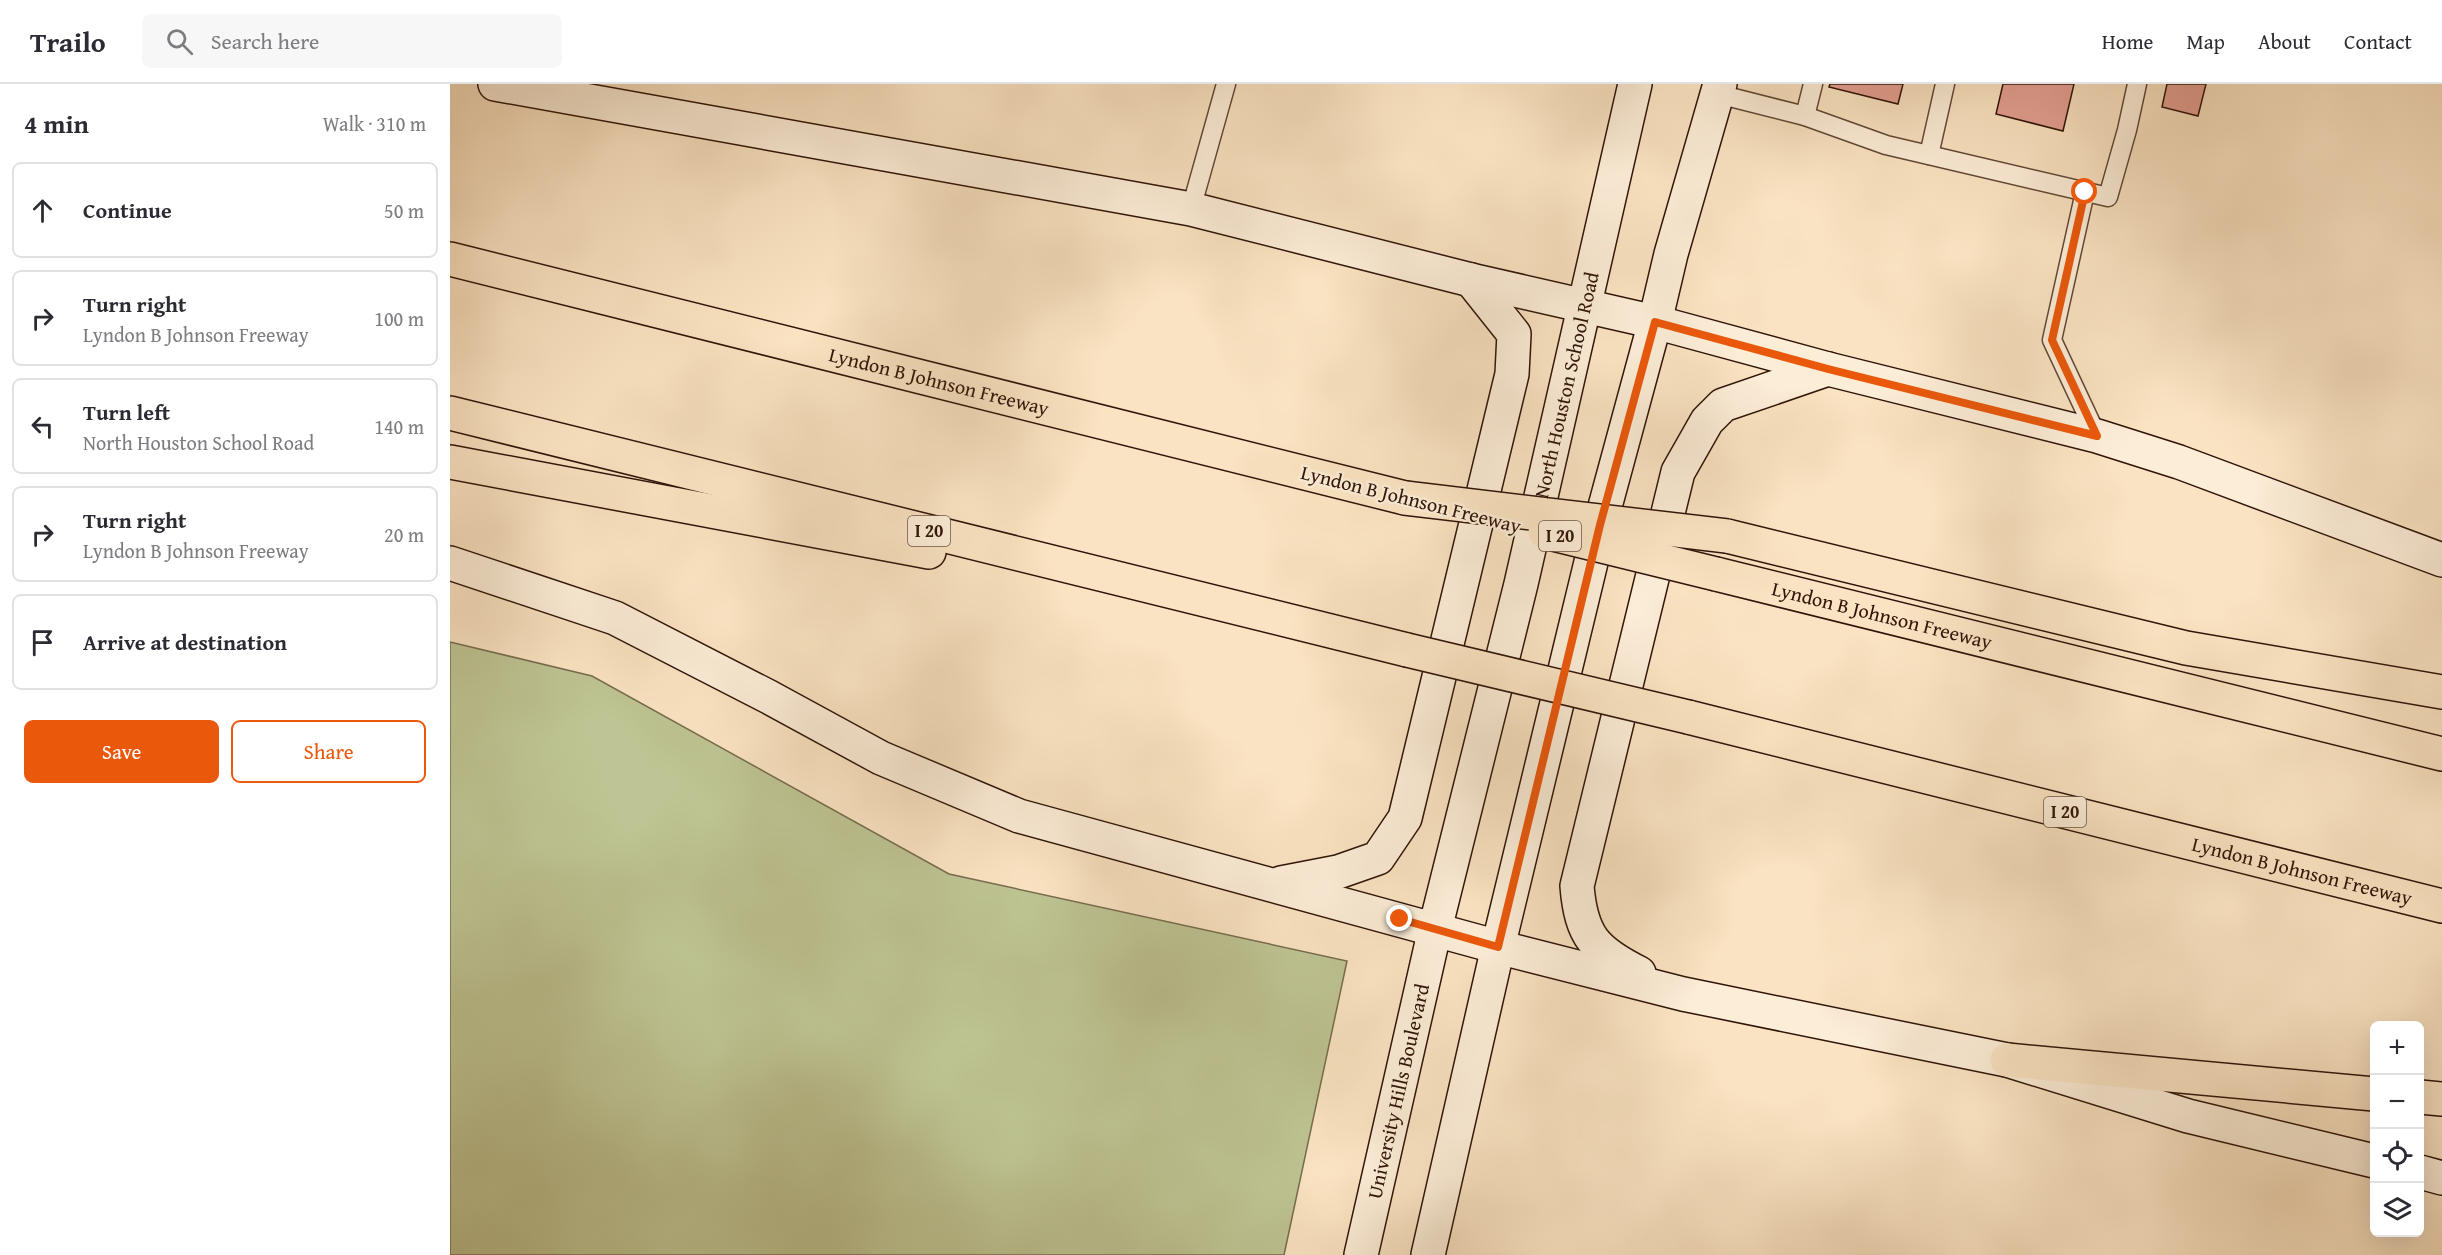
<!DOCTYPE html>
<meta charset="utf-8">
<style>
:root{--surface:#fff;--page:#f7f7f7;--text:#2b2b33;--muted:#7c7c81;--line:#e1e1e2;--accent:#ea580c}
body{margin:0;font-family:"Gentium Book Plus",serif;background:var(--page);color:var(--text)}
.controls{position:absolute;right:18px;bottom:18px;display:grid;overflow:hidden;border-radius:9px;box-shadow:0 6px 24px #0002}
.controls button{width:54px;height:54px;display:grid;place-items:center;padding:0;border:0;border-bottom:2px solid var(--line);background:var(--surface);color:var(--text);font:30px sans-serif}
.stop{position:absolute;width:18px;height:18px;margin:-14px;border:4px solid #ea580c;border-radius:50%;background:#fff}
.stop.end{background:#ea580c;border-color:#fff;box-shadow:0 2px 6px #0008}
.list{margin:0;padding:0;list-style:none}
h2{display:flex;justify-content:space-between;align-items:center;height:78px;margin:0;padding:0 24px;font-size:26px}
h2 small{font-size:20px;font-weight:400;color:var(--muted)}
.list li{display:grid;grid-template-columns:39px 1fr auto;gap:18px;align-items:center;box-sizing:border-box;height:96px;margin:0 12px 12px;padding:0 12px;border:2px solid var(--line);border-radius:9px}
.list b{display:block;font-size:22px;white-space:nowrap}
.list p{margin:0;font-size:20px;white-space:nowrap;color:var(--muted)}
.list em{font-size:20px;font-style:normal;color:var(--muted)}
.actions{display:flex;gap:12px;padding:18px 24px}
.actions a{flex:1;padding:14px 0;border:2px solid var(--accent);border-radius:9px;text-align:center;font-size:21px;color:var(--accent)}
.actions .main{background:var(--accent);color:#fff}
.icon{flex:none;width:33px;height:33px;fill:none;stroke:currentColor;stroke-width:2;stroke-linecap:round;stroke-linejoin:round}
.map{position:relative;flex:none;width:1992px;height:1171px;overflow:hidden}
header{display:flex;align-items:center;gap:36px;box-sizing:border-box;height:84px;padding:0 30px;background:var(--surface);border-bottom:2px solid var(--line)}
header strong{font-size:28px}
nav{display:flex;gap:33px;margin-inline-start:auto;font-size:21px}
.search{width:420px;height:54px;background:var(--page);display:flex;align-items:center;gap:15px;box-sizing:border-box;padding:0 21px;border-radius:9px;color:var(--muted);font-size:22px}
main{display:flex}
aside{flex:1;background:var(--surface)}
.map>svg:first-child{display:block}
</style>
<header>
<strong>Trailo</strong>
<div class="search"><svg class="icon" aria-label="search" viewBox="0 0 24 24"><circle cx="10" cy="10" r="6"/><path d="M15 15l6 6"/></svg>Search here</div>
<nav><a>Home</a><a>Map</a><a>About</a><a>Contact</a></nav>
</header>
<main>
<aside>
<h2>4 min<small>Walk · 310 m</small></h2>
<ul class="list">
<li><svg class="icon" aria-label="ahead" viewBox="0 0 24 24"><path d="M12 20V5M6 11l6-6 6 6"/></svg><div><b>Continue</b></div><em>50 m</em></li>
<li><svg class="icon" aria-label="right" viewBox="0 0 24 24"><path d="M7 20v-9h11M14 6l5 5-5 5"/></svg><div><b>Turn right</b><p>Lyndon B Johnson Freeway</p></div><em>100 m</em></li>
<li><svg class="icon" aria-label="left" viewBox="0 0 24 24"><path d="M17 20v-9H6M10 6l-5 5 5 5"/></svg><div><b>Turn left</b><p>North Houston School Road</p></div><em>140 m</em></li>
<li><svg class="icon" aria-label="right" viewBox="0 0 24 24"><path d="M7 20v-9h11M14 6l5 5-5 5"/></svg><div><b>Turn right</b><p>Lyndon B Johnson Freeway</p></div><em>20 m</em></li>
<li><svg class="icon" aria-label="arrive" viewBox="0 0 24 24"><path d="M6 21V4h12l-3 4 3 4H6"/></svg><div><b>Arrive at destination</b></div></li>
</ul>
<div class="actions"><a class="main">Save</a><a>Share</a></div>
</aside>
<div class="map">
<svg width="1992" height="1171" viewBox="0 0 1992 1171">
<rect width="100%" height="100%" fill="#fae3c2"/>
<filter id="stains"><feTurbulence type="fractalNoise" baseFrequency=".00333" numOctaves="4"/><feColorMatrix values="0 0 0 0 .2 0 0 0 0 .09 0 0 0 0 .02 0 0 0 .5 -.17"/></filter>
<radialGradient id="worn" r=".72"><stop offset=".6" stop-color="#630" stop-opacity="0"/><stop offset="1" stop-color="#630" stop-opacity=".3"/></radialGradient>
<polygon fill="#bec493" stroke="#776c4e" stroke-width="1.5" points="0,558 142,592 499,790 897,877 834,1171 0,1171"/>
<g fill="#e39f92" stroke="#301408" stroke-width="1.5">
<polygon points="1380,0 1453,0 1448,20 1379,3"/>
<polygon points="1553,0 1624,0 1613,47 1546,30"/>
<polygon points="1717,0 1756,0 1748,32 1712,23"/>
</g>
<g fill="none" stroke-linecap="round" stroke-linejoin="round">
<defs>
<g id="service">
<polyline points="1268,10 1355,32 1436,61 1658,113 1677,46 1687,0"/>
<polyline points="1355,32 1363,0"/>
<polyline points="1479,71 1495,0"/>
<polyline points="1635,108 1602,256 1647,352"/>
<polyline points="741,125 776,0"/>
</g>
<g id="secondary">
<polyline points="45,0 741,125 1021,196 1205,238 1378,285 1647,352 1729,378 1992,476"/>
<polyline points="0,479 165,534 319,613 431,674 569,732 1048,863 1233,910 1557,976 1738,1032 1924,1077"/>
<polyline points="831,799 888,788 928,774 955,734 1062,290 1064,250 1021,196"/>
<path d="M1189 889C1145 867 1131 852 1127 802L1228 388 1257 337 1273 321 1378 285"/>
<polyline points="1970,1088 1992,1094"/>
<path id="s1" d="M911 1171 985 845 1071 500 1185 0"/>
<polyline points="978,1171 1048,863 1150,441 1205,238 1221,170 1270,0"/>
</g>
<g id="motorway">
<path id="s2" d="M0 175 955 414"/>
<polyline points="0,329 957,566"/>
<polyline points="0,378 479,468"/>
<polyline points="1277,452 1736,564 1992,608"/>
<path id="s3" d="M1266 490 1992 670"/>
<path id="s4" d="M1238 633 1992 822"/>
<polyline points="1557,976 1924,1010"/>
<polyline points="1970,1013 1992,1015"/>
</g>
</defs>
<use href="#service" stroke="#624836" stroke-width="21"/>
<use href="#secondary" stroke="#301408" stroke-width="36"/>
<use href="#motorway" stroke="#301408" stroke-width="36"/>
<use href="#service" stroke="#fcedd7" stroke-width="18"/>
<use href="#secondary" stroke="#fcedd7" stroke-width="33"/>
<use href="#motorway" stroke="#fae3c2" stroke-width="33"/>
<defs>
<g id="motorway-bridge">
<polyline points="955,414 1277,452"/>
<polyline points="1095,448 1266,490"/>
<polyline points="957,566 1238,633"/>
</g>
</defs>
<use href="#motorway-bridge" stroke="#301408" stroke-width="36" stroke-linecap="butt"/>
<use href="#motorway-bridge" stroke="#fae3c2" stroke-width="33"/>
</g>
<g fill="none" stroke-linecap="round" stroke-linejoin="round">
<polyline stroke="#ea580c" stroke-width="8" points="950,835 1048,863 1150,441 1205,238 1378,285 1647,352 1602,256 1635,108"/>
</g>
<g text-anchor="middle" stroke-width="4.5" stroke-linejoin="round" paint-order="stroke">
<g fill="#fcedd7" stroke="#6d5546" stroke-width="1.5">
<rect x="458" y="432" width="42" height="30" rx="4.5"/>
<rect x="1089" y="437" width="42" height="30" rx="4.5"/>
<rect x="1594" y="713" width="42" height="30" rx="4.5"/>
</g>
<g font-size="18" font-weight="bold" fill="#301408">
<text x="479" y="453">I 20</text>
<text x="1110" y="458">I 20</text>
<text x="1615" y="734">I 20</text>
</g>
<g font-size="20" fill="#301408" stroke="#fcedd7">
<text dy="7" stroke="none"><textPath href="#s2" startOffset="504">Lyndon B Johnson Freeway</textPath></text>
<text dy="7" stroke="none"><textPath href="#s1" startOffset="894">North Houston School Road</textPath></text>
<text transform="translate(961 415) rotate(14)" y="7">Lyndon B Johnson Freeway</text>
<text dy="7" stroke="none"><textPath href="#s3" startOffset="171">Lyndon B Johnson Freeway</textPath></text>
<text dy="7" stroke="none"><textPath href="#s4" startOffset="633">Lyndon B Johnson Freeway</textPath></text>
<text dy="7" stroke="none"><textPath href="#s1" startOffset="168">University Hills Boulevard</textPath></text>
</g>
</g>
<rect width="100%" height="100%" filter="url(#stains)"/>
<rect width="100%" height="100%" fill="url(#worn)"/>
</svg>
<div class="controls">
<button>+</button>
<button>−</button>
<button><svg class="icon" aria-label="locate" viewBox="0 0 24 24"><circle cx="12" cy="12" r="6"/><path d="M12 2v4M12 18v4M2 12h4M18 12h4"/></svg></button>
<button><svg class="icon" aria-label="layers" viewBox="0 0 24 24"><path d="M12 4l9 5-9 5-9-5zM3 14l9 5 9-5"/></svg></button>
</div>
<div class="stop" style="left:1635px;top:108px"></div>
<div class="stop end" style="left:950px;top:835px"></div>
</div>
</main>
